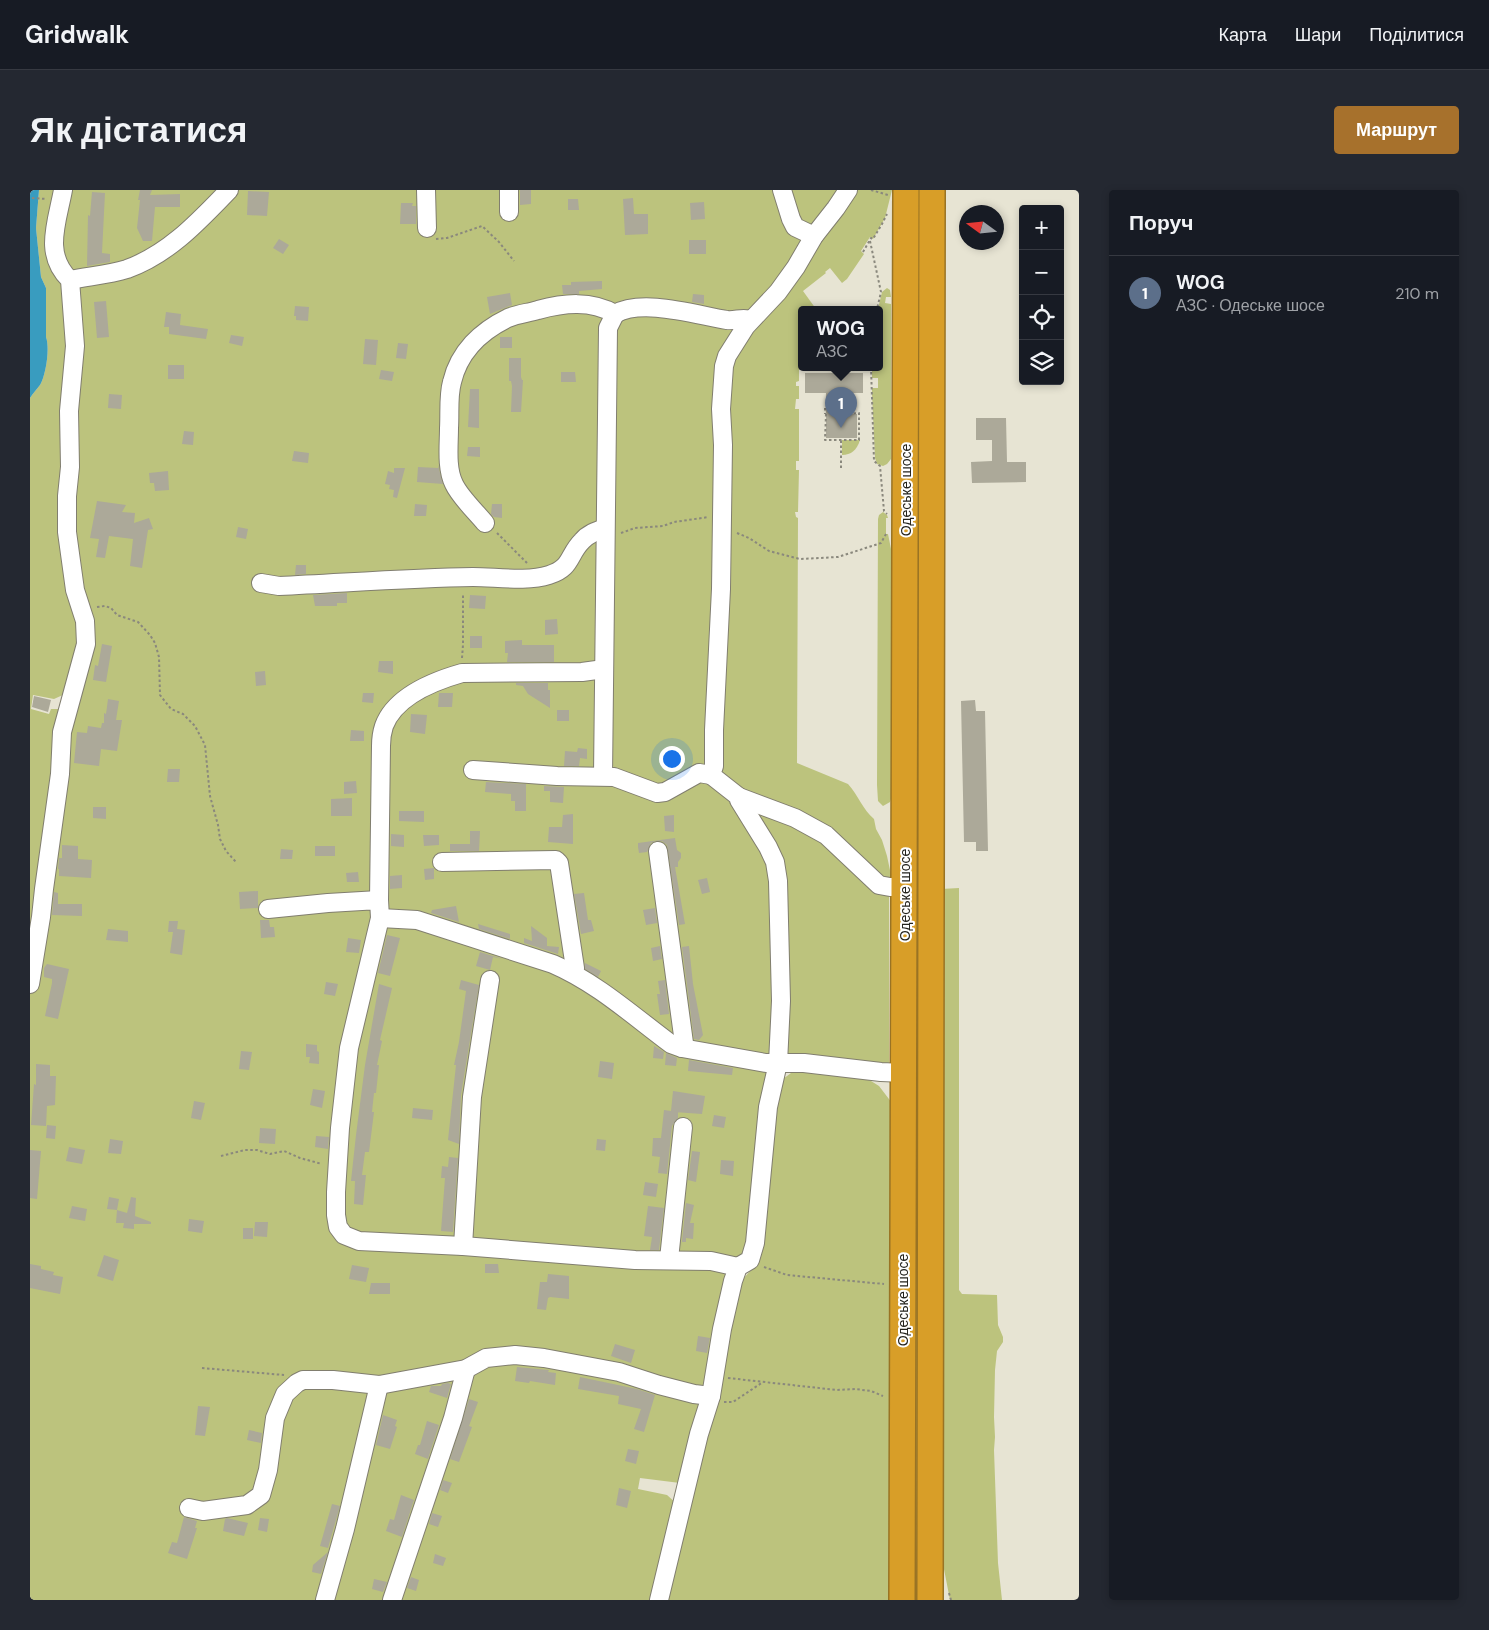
<!DOCTYPE html>
<html lang="uk">
<meta charset="utf-8">
<style>
:root{--surface:#171b24;--page:#242831;--text:#f1f3f6;--muted:#9ea1a6;--line:#363941;--accent:#a7712c}
body{margin:0;font-family:"DM Sans",sans-serif;background:var(--page);color:var(--text)}
.controls{position:absolute;right:15px;top:15px;display:grid;overflow:hidden;border-radius:5px;box-shadow:0 2px 8px #0003}
.controls button{width:45px;height:45px;display:grid;place-items:center;padding:0;border:0;border-bottom:1px solid var(--line);background:var(--surface);color:var(--text);font:25px sans-serif}
.compass{position:absolute;left:929px;top:15px;width:45px;height:45px;border-radius:50%;background:var(--surface);box-shadow:0 2px 8px #0003;rotate:285deg}
.you{position:absolute;left:641px;top:568px;width:18px;height:18px;margin:-12px;border:4px solid #fff;border-radius:50%;background:#1a73e8;box-shadow:0 0 0 8px #1a73e833}
.badge{display:grid;place-items:center;width:32px;height:32px;border-radius:50%;background:var(--accent);color:#fff;font-size:16px;font-weight:700}
.pin{position:absolute;translate:-50% -41px;filter:drop-shadow(0 1px 2px #0008)}
.pin::after{content:'';position:absolute;top:26px;width:18px;height:15px;background:inherit;clip-path:polygon(0 0,100% 0,50% 100%)}
.popup{position:absolute;left:768px;top:116px;width:85px;height:65px;box-sizing:border-box;display:grid;place-content:center;border-radius:5px;background:var(--surface);filter:drop-shadow(0 1px 4px #0005);font-size:16px;white-space:nowrap;color:var(--muted)}
.popup b{font-size:19px;color:var(--text)}
.popup::after{content:'';position:absolute;left:50%;top:100%;margin-left:-10px;border:10px solid transparent;border-top-color:var(--surface)}
.list{margin:0;padding:0;list-style:none}
h2{display:flex;justify-content:space-between;align-items:center;height:65px;margin:0;padding:0 20px;font-size:21px}
h2 small{font-size:16px;font-weight:400;color:var(--muted)}
.list li{display:grid;grid-template-columns:32px 1fr auto;gap:15px;align-items:center;box-sizing:border-box;height:75px;padding:0 20px;border-top:1px solid var(--line)}
.list b{display:block;font-size:19px;white-space:nowrap}
.list p{margin:0;font-size:16px;white-space:nowrap;color:var(--muted)}
.list em{font-size:16px;font-style:normal;color:var(--muted)}
.icon{flex:none;width:28px;height:28px;fill:none;stroke:currentColor;stroke-width:2;stroke-linecap:round;stroke-linejoin:round}
.map{position:relative;flex:none;width:1049px;height:1410px;overflow:hidden;border-radius:5px}
header{display:flex;align-items:center;gap:30px;box-sizing:border-box;height:70px;padding:0 25px;background:var(--surface);border-bottom:1px solid var(--line)}
header strong{font-size:24px}
nav{display:flex;gap:28px;margin-inline-start:auto;font-size:18px}
.intro{display:flex;align-items:center;justify-content:space-between;box-sizing:border-box;height:120px;padding:0 30px}
h1{margin:0;font-size:35px}
.button{padding:12px 22px;border-radius:5px;background:var(--accent);color:#fff;font-size:18px;font-weight:700}
main{display:flex;gap:30px;padding:0 30px}
aside{flex:1;background:var(--surface);border-radius:5px;box-shadow:0 2px 8px #0003}
.map>svg:first-child{display:block}
</style>
<header>
<strong>Gridwalk</strong>
<nav><a>Карта</a><a>Шари</a><a>Поділитися</a></nav>
</header>
<div class="intro"><h1>Як дістатися</h1><a class="button">Маршрут</a></div>
<main>
<div class="map">
<svg width="1049" height="1410" viewBox="0 0 1049 1410">
<rect width="100%" height="100%" fill="#e7e4d3"/>
<g fill="#bcc37d" fill-rule="evenodd">
<path d="M9 0H749L760 35 777 48C761 74 746 112 716 125 681 140 586 80 575 141L572 244V502L570 589C578 590 587 589 594 592 607 597 615 606 631 604 648 603 660 587 678 587L704 607 736 657 742 669 745 686 746 701 749 812 744 877 735 918 726 993 721 1057 717 1068 700 1082 699 1100 683 1182 673 1211 650 1293 610 1288 608 1299 637 1305 647 1314 623 1410H0V208C3 203 7 199 10 195 16 185 20 158 16 147V98L11 87 6 38ZM21 47 27 48 31 75 40 84 42 92 46 132 48 155 43 218 42 282 38 327 40 356 50 407 58 428 59 442V454L54 475 37 531 32 585 20 664 16 663 27 581V569L23 560C28 548 36 530 30 519H21L19 524 1 519 3 505 24 509 35 504 41 496 52 467 54 440 41 400 34 335 37 262 35 217 41 155V132L35 97 24 75Z"/>
<polygon points="755,0 814,0 784,35 771,37"/>
<path d="M822 0H862L855 28 843 49 840 47 831 61 834 64 817 89 812 93 800 78 795 82 796 83 773 101 786 119H772V131L769 133V191L766 192V196H769V209H766L765 219H769V271H766V280H769L768 322H765L766 327 768 328 767 573 818 594C828 605 833 620 844 629L846 639 852 650 857 666 861 685V690L855 692 808 651 726 610 692 585 689 577 699 167Z"/>
<polygon points="887,0 896,0 893,1410 884,1410"/>
<polygon points="857,98 860,100 861,107 856,107 855,113 861,114 861,269 857,274 853,276 847,274 845,268 842,204 842,198 848,198 848,188 842,188 842,177 850,177 850,119 848,119 852,102"/>
<polygon points="597,123 707,134 703,151 681,574 631,599 584,578 575,562 582,138"/>
<path d="M812 250H830C827 260 821 265 812 265Z"/>
<polygon points="853,322 857,325 858,328 856,328 856,344 858,344 862,364 861,609 860,612 853,616 848,611 847,595 848,329 849,325"/>
<polygon points="711,610 780,638 859,706 859,874 755,869 750,691"/>
<polygon points="929,698 929,1100 932,1104 967,1105 968,1135 973,1147 973,1152 967,1161 965,1180 964,1227 965,1247 964,1260 968,1373 972,1410 920,1410 913,1374 911,699"/>
<polygon points="765,880 833,886 849,896 862,913 862,1410 632,1410 712,1090 722,1079 745,908 753,889"/>
</g>
<path fill="#399cbf" d="M0 0H9L6 38 11 87 16 98V147C20 158 16 185 10 195 7 199 3 203 0 208Z"/>
<g fill="#aca999">
<polygon points="110,0 122,0 120,5 150,4 150,17 125,17 122,51 113,51 107,38 110,10 108,10"/>
<polygon points="490,0 501,0 501,14 490,15"/>
<polygon points="218,1 239,2 237,26 217,25"/>
<polygon points="62,2 75,3 72,63 80,64 80,72 57,76 58,25 60,26"/>
<polygon points="603,8 604,24 618,24 618,44 595,45 593,9"/>
<polygon points="538,9 548,9 549,20 538,20"/>
<polygon points="674,12 675,29 661,30 660,13"/>
<polygon points="371,13 383,13 382,16 386,16 386,34 370,34"/>
<polygon points="249,49 259,55 253,64 243,58"/>
<rect x="659" y="50" width="17" height="14"/>
<polygon points="572,91 572,99 549,101 549,104 533,104 532,95 541,95 541,92"/>
<polygon points="480,103 482,115 460,124 457,107"/>
<polygon points="663,104 674,105 674,114 662,112"/>
<polygon points="76,111 79,147 67,148 64,112"/>
<polygon points="265,116 279,117 278,131 266,130 266,126 264,126"/>
<polygon points="136,122 151,124 150,135 178,139 176,149 139,144 139,137 134,137"/>
<polygon points="201,145 214,147 212,156 199,153"/>
<rect x="470" y="147" width="12" height="11"/>
<polygon points="335,149 348,150 346,175 333,174"/>
<polygon points="368,153 378,154 376,169 366,168"/>
<polygon points="479,168 491,168 491,187 492,190 493,190 491,222 481,222 482,196 481,191 479,191"/>
<rect x="138" y="175" width="16" height="14"/>
<polygon points="351,180 364,182 362,191 349,189"/>
<polygon points="531,182 545,182 546,192 531,192"/>
<polygon points="775,183 833,183 833,203 813,203 813,224 827,224 827,248 796,248 796,203 775,203"/>
<polygon points="440,199 449,199 449,238 438,237"/>
<polygon points="79,204 92,205 91,219 78,218"/>
<polygon points="946,228 976,228 977,272 996,272 996,292 942,293 941,272 962,271 962,250 946,250"/>
<polygon points="154,241 164,242 163,255 152,254"/>
<polygon points="438,257 450,257 450,267 437,266"/>
<polygon points="264,261 279,263 278,273 262,271"/>
<polygon points="408,275 413,294 387,292 388,277 408,278"/>
<polygon points="364,278 375,278 367,308 363,307 364,300 359,299 360,295 355,294 358,281 364,283"/>
<polygon points="138,281 139,300 125,301 124,293 120,293 119,283"/>
<polygon points="67,311 96,315 92,322 105,323 104,333 119,328 123,339 118,340 112,378 100,376 103,349 79,346 75,368 66,367 69,349 60,348"/>
<polygon points="385,314 397,315 396,326 384,326"/>
<polygon points="462,314 472,314 472,328 464,327 461,324"/>
<polygon points="208,337 218,339 216,349 206,347"/>
<polygon points="266,375 276,375 276,384 265,385"/>
<polygon points="317,403 317,413 307,413 307,416 285,416 283,405"/>
<polygon points="440,405 456,406 455,419 439,418"/>
<polygon points="527,429 528,444 515,445 515,430"/>
<rect x="440" y="446" width="12" height="12"/>
<polygon points="492,450 492,455 524,455 524,472 477,472 478,463 475,463 475,451"/>
<polygon points="72,454 82,456 76,492 63,490 65,475 68,476"/>
<polygon points="349,471 363,471 363,484 348,482"/>
<polygon points="235,481 236,495 226,496 225,482"/>
<polygon points="486,493 518,493 518,500 520,500 520,518 498,504 493,496 486,495"/>
<polygon points="333,503 344,503 343,513 332,512"/>
<polygon points="409,503 423,503 422,517 408,517"/>
<polygon points="4,506 21,510 18,522 2,517"/>
<polygon points="78,509 89,511 86,530 92,530 87,561 71,559 69,576 44,573 47,542 57,543 58,536 71,538 72,533 74,533 74,523 76,524"/>
<polygon points="945,510 946,521 955,521 958,661 946,661 946,652 934,652 931,511"/>
<rect x="527" y="520" width="12" height="11"/>
<polygon points="381,524 397,525 395,544 380,542"/>
<polygon points="321,540 334,541 334,551 320,551"/>
<polygon points="548,558 557,559 557,569 550,568 549,576 534,576 535,561 547,562"/>
<polygon points="138,579 150,579 149,592 137,592"/>
<polygon points="326,591 327,603 314,604 314,592"/>
<polygon points="456,592 496,594 496,621 485,621 485,611 481,611 481,604 455,602"/>
<polygon points="514,596 534,597 533,613 520,612 520,601 514,601"/>
<polygon points="322,608 322,626 301,626 301,609"/>
<polygon points="63,617 76,617 76,629 63,628"/>
<polygon points="369,621 394,621 394,632 369,631"/>
<polygon points="543,624 543,654 518,652 519,637 532,637 533,625"/>
<polygon points="644,625 644,642 635,641 634,626"/>
<polygon points="440,641 450,641 449,661 420,661 420,654 440,654"/>
<polygon points="361,644 374,645 374,657 361,656"/>
<polygon points="393,645 409,645 409,655 394,656"/>
<polygon points="645,648 647,660 651,663 651,668 648,672 648,677 645,677 655,734 649,735 637,655 632,651 626,651 621,653 617,662 609,663 608,657 608,653"/>
<polygon points="32,655 48,656 48,669 62,670 61,688 29,686 29,679 28,679 29,668 32,668"/>
<rect x="285" y="656" width="20" height="10"/>
<polygon points="251,659 263,660 262,669 250,669"/>
<polygon points="404,678 404,689 395,690 394,679"/>
<polygon points="328,682 329,692 317,692 316,683"/>
<polygon points="372,685 372,698 360,699 360,686"/>
<polygon points="677,688 680,702 672,704 668,690"/>
<polygon points="228,701 228,718 210,719 209,702"/>
<polygon points="24,702 28,703 28,714 52,714 52,726 22,725"/>
<polygon points="554,703 558,730 561,730 564,741 551,744 544,704"/>
<polygon points="426,716 429,732 401,723 402,720"/>
<polygon points="625,718 627,733 616,735 613,720"/>
<polygon points="230,730 239,730 240,737 244,737 245,747 231,748"/>
<polygon points="139,731 148,731 147,739 155,740 152,765 140,763 143,742 138,742"/>
<polygon points="448,734 480,744 480,749 449,739"/>
<polygon points="501,736 517,748 517,756 529,757 528,764 494,753 494,748 502,751"/>
<polygon points="78,739 98,741 98,752 76,750"/>
<polygon points="357,745 370,748 360,786 348,783"/>
<polygon points="318,748 331,750 329,763 316,762"/>
<polygon points="630,756 632,769 623,771 621,758"/>
<polygon points="659,756 663,794 673,845 669,850 664,849 652,757"/>
<polygon points="450,762 473,769 463,767 460,780 446,776"/>
<polygon points="555,773 571,781 568,787 555,779"/>
<polygon points="17,774 39,779 28,829 15,826 22,793 22,789 14,787 14,778"/>
<polygon points="431,790 449,795 431,905 429,954 418,950 426,875 424,875 429,852 436,801 429,799"/>
<polygon points="635,790 639,824 630,825 627,804 630,804 628,791"/>
<polygon points="296,792 308,794 305,806 294,804"/>
<polygon points="349,794 362,798 350,850 352,851 347,875 349,875 346,903 344,903 342,922 344,922 339,962 335,962 332,985 336,985 333,1015 324,1014 325,991 321,991 326,945 335,875"/>
<polygon points="276,854 287,855 287,861 289,862 289,874 279,873 280,867 276,867"/>
<polygon points="624,856 634,862 633,869 623,868"/>
<polygon points="211,861 222,862 219,880 209,879"/>
<polygon points="636,863 647,868 646,876 635,875"/>
<polygon points="659,870 703,878 702,885 658,881"/>
<polygon points="570,871 584,873 582,889 568,887"/>
<polygon points="6,874 20,875 20,886 26,886 25,915 17,916 16,936 1,935 4,894 6,895"/>
<polygon points="283,899 295,901 292,918 280,915"/>
<polygon points="643,901 675,906 672,924 644,922 648,922 648,928 642,936 637,984 628,983 630,967 622,966 623,948 631,948 634,920 641,921"/>
<polygon points="164,911 175,913 171,930 161,928"/>
<polygon points="383,918 403,920 402,930 382,928"/>
<polygon points="684,925 696,927 694,938 682,936"/>
<polygon points="17,935 26,936 25,949 16,948"/>
<polygon points="230,938 246,939 245,954 229,953"/>
<polygon points="286,946 299,947 298,959 285,957"/>
<polygon points="80,949 93,951 91,964 78,963"/>
<polygon points="567,949 576,950 575,961 566,960"/>
<polygon points="39,957 55,960 52,974 36,971"/>
<polygon points="0,960 11,961 7,1009 0,1008"/>
<polygon points="662,961 670,962 666,992 658,990"/>
<polygon points="419,967 428,968 423,1042 411,1041 415,988 411,988 412,976 418,977"/>
<polygon points="691,970 704,971 703,986 690,984"/>
<polygon points="615,992 628,994 626,1007 613,1005"/>
<polygon points="79,1007 89,1009 87,1020 97,1023 101,1007 106,1008 105,1026 121,1032 121,1034 104,1034 104,1039 93,1038 94,1033 86,1033 87,1020 77,1019"/>
<polygon points="656,1013 664,1015 660,1033 664,1033 663,1049 656,1048 656,1052 652,1052 651,1060"/>
<polygon points="42,1016 57,1019 55,1031 39,1028"/>
<polygon points="618,1016 634,1018 629,1060 620,1060 622,1047 614,1046"/>
<polygon points="159,1029 174,1031 172,1043 158,1041"/>
<polygon points="225,1032 238,1032 237,1047 224,1046"/>
<rect x="213" y="1038" width="10" height="11"/>
<polygon points="74,1065 89,1070 83,1091 67,1086"/>
<polygon points="0,1074 11,1076 11,1079 24,1082 23,1085 33,1087 30,1104 0,1098"/>
<polygon points="455,1074 468,1074 469,1083 455,1083"/>
<polygon points="322,1075 339,1078 336,1092 319,1089"/>
<polygon points="518,1084 539,1086 539,1109 520,1107 518,1108 516,1120 507,1119 510,1092 517,1092"/>
<polygon points="341,1093 360,1093 360,1104 339,1104"/>
<polygon points="668,1146 680,1148 677,1163 666,1161"/>
<polygon points="585,1154 605,1160 601,1173 581,1166"/>
<polygon points="487,1177 519,1180 518,1182 526,1183 525,1195 500,1191 499,1193 485,1191"/>
<polygon points="550,1187 607,1199 625,1205 614,1242 604,1239 611,1219 588,1214 589,1206 548,1199"/>
<polygon points="418,1193 421,1194 417,1208 399,1202 401,1196 411,1196 412,1194"/>
<polygon points="439,1209 448,1212 439,1236 442,1237 429,1272 420,1269"/>
<polygon points="168,1216 180,1217 175,1246 165,1245"/>
<polygon points="353,1225 367,1230 365,1236 367,1237 360,1259 346,1255"/>
<polygon points="397,1231 409,1235 398,1269 385,1264 388,1255 390,1255"/>
<polygon points="219,1240 232,1243 231,1253 217,1250"/>
<polygon points="598,1259 609,1261 606,1274 595,1271"/>
<polygon points="413,1290 422,1293 418,1303 410,1300"/>
<polygon points="589,1298 601,1301 597,1318 586,1315"/>
<polygon points="371,1305 384,1310 372,1347 356,1341 360,1329 364,1330"/>
<polygon points="302,1314 310,1316 298,1358 290,1356"/>
<polygon points="402,1323 412,1326 408,1337 399,1334"/>
<polygon points="154,1327 167,1331 165,1338 167,1338 157,1369 138,1363 142,1352 147,1353"/>
<polygon points="197,1328 218,1333 214,1346 193,1341 195,1329"/>
<polygon points="230,1328 239,1329 237,1342 228,1340"/>
<polygon points="298,1362 291,1384 282,1382 283,1375"/>
<polygon points="405,1364 416,1368 413,1376 403,1373"/>
<polygon points="381,1387 389,1390 386,1401 377,1398"/>
<polygon points="344,1389 357,1392 353,1402 342,1399"/>
</g>
<g fill="none" stroke-linecap="round" stroke-linejoin="round">
<defs>
<g id="minor">
<polyline points="396,0 397,38"/>
<polyline points="479,0 479,22"/>
<polyline points="752,0 761,29 765,37 784,46"/>
<path d="M40 90C59 86 78 85 97 79 139 64 169 31 199 0"/>
<path d="M455 333C446 322 430 307 424 294 416 278 419 255 419 238 420 223 418 206 422 192 429 162 451 141 478 128 487 124 498 123 508 120 534 113 561 110 585 124 612 108 666 125 697 130 705 131 714 127 720 130"/>
<path d="M231 393 249 396C314 393 379 388 443 387 466 387 497 392 519 385 542 378 538 365 552 351 558 344 566 341 575 338"/>
<polyline points="443,580 527,586 584,587 627,603 635,602 669,583 681,585"/>
<polyline points="573,586 578,138 585,124"/>
<polyline points="709,607 765,628 796,645 849,695 860,697 875,697"/>
<polyline points="628,661 654,853 652,858"/>
<polyline points="412,672 526,670 529,673 545,778 544,783"/>
<path d="M349 710 351 556C351 549 352 542 354 536 365 506 404 491 432 483L552 482 574 479"/>
<polyline points="238,719 298,713 349,710 350,728 319,858 310,938 306,1002 306,1025 308,1037 314,1045 329,1051 433,1056 605,1070 681,1071 708,1077"/>
<path d="M350 728 387 730 523 774C567 793 602 825 641 854L652 858 736 873H774L851 882 874 883"/>
<path d="M0 794 11 727 14 699 30 584 32 542 56 454 55 431 45 400 37 342V306L40 277 39 221 45 156 40 90C13 64 27 33 33 0"/>
<polyline points="433,1056 442,907 460,790"/>
<polyline points="639,1069 653,937"/>
<polyline points="159,1318 173,1321 217,1315 231,1305 238,1280 245,1228 255,1204 267,1193 273,1190 303,1190 349,1195 436,1179 456,1168 485,1165 514,1168 589,1182 629,1195 664,1204 681,1206"/>
<polyline points="295,1410 315,1339 349,1195"/>
<polyline points="362,1410 423,1228 436,1179"/>
<polyline points="629,1410 669,1244 681,1206 692,1139 703,1091 708,1077 720,1070 725,1053 738,917 748,873 751,811 748,691 745,672 738,657 709,610 709,607 681,585 684,576 684,540 691,399 693,255 691,219 694,176 697,166 716,136 748,102 766,77 784,46 806,18 818,0"/>
</g>
<g id="highway">
<polyline points="872,1410 876,0"/>
<polyline points="900,1410 902,0"/>
</g>
</defs>
<use href="#minor" stroke="#817e6f" stroke-width="20"/>
<use href="#highway" stroke="#997324" stroke-width="28"/>
<g stroke="#8a887d" stroke-width="2" stroke-dasharray="2.5 2.5" stroke-linecap="butt">
<polyline points="841,0 858,5"/>
<polyline points="2,8 17,9"/>
<polyline points="406,49 417,48 452,36 469,52 484,71"/>
<polyline points="840,51 851,102 847,119"/>
<polyline points="833,62 841,48 843,49 852,34 857,24"/>
<polyline points="841,177 844,271 850,276 854,321 857,324"/>
<polyline points="795,218 795,224"/>
<polyline points="796,224 795,250 829,250 829,223 815,224"/>
<polyline points="811,278 811,250"/>
<polyline points="467,343 497,373"/>
<polyline points="591,343 605,338 633,336 644,332 679,327"/>
<polyline points="707,343 719,348 739,361 770,369 808,367 851,353 856,344"/>
<polyline points="67,417 75,416 81,418 87,425 108,432 120,445 125,453 129,467 130,505 141,519 153,524 165,536 175,555 180,606 188,635 190,649 196,661 206,672"/>
<polyline points="432,468 433,455 433,403"/>
<polyline points="191,966 215,960 227,960 240,964 254,961 270,968 292,974"/>
<polyline points="734,1077 757,1085 854,1094"/>
<polyline points="172,1178 254,1185"/>
<polyline points="698,1188 807,1200 825,1199 841,1201 853,1206"/>
<polyline points="694,1212 703,1212 733,1192"/>
<polyline points="919,1403 921,1410"/>
</g>
<use href="#minor" stroke="#fff" stroke-width="18"/>
<use href="#highway" stroke="#d89e28" stroke-width="25"/>
</g>
<g text-anchor="middle" stroke-width="4" stroke-linejoin="round" paint-order="stroke">
<g font-size="14" fill="#24231d" stroke="#fff">
<text transform="translate(876 300) rotate(-90)" y="5">Одеське шосе</text>
<text transform="translate(875 705) rotate(-90)" y="5">Одеське шосе</text>
<text transform="translate(873 1110) rotate(-90)" y="5">Одеське шосе</text>
</g>
</g>
</svg>
<div class="controls">
<button>+</button>
<button>−</button>
<button><svg class="icon" aria-label="locate" viewBox="0 0 24 24"><circle cx="12" cy="12" r="6"/><path d="M12 2v4M12 18v4M2 12h4M18 12h4"/></svg></button>
<button><svg class="icon" aria-label="layers" viewBox="0 0 24 24"><path d="M12 4l9 5-9 5-9-5zM3 14l9 5 9-5"/></svg></button>
</div>
<svg class="compass" viewBox="-18 -18 36 36"><path d="M0-13l5 13h-10z" fill="#e53935"/><path d="M0 13l5-13h-10z" fill="#9ea1a6"/></svg>
<div class="you"></div>
<div class="pin badge" style="left:811px;top:238px;background:#5c6f8a">1</div>
<div class="popup"><b>WOG</b>АЗС</div>
</div>
<aside>
<h2>Поруч<small></small></h2>
<ul class="list">
<li><span class="badge" style="background:#5c6f8a">1</span><div><b>WOG</b><p>АЗС · Одеське шосе</p></div><em>210 m</em></li>
</ul>
</aside>
</main>
